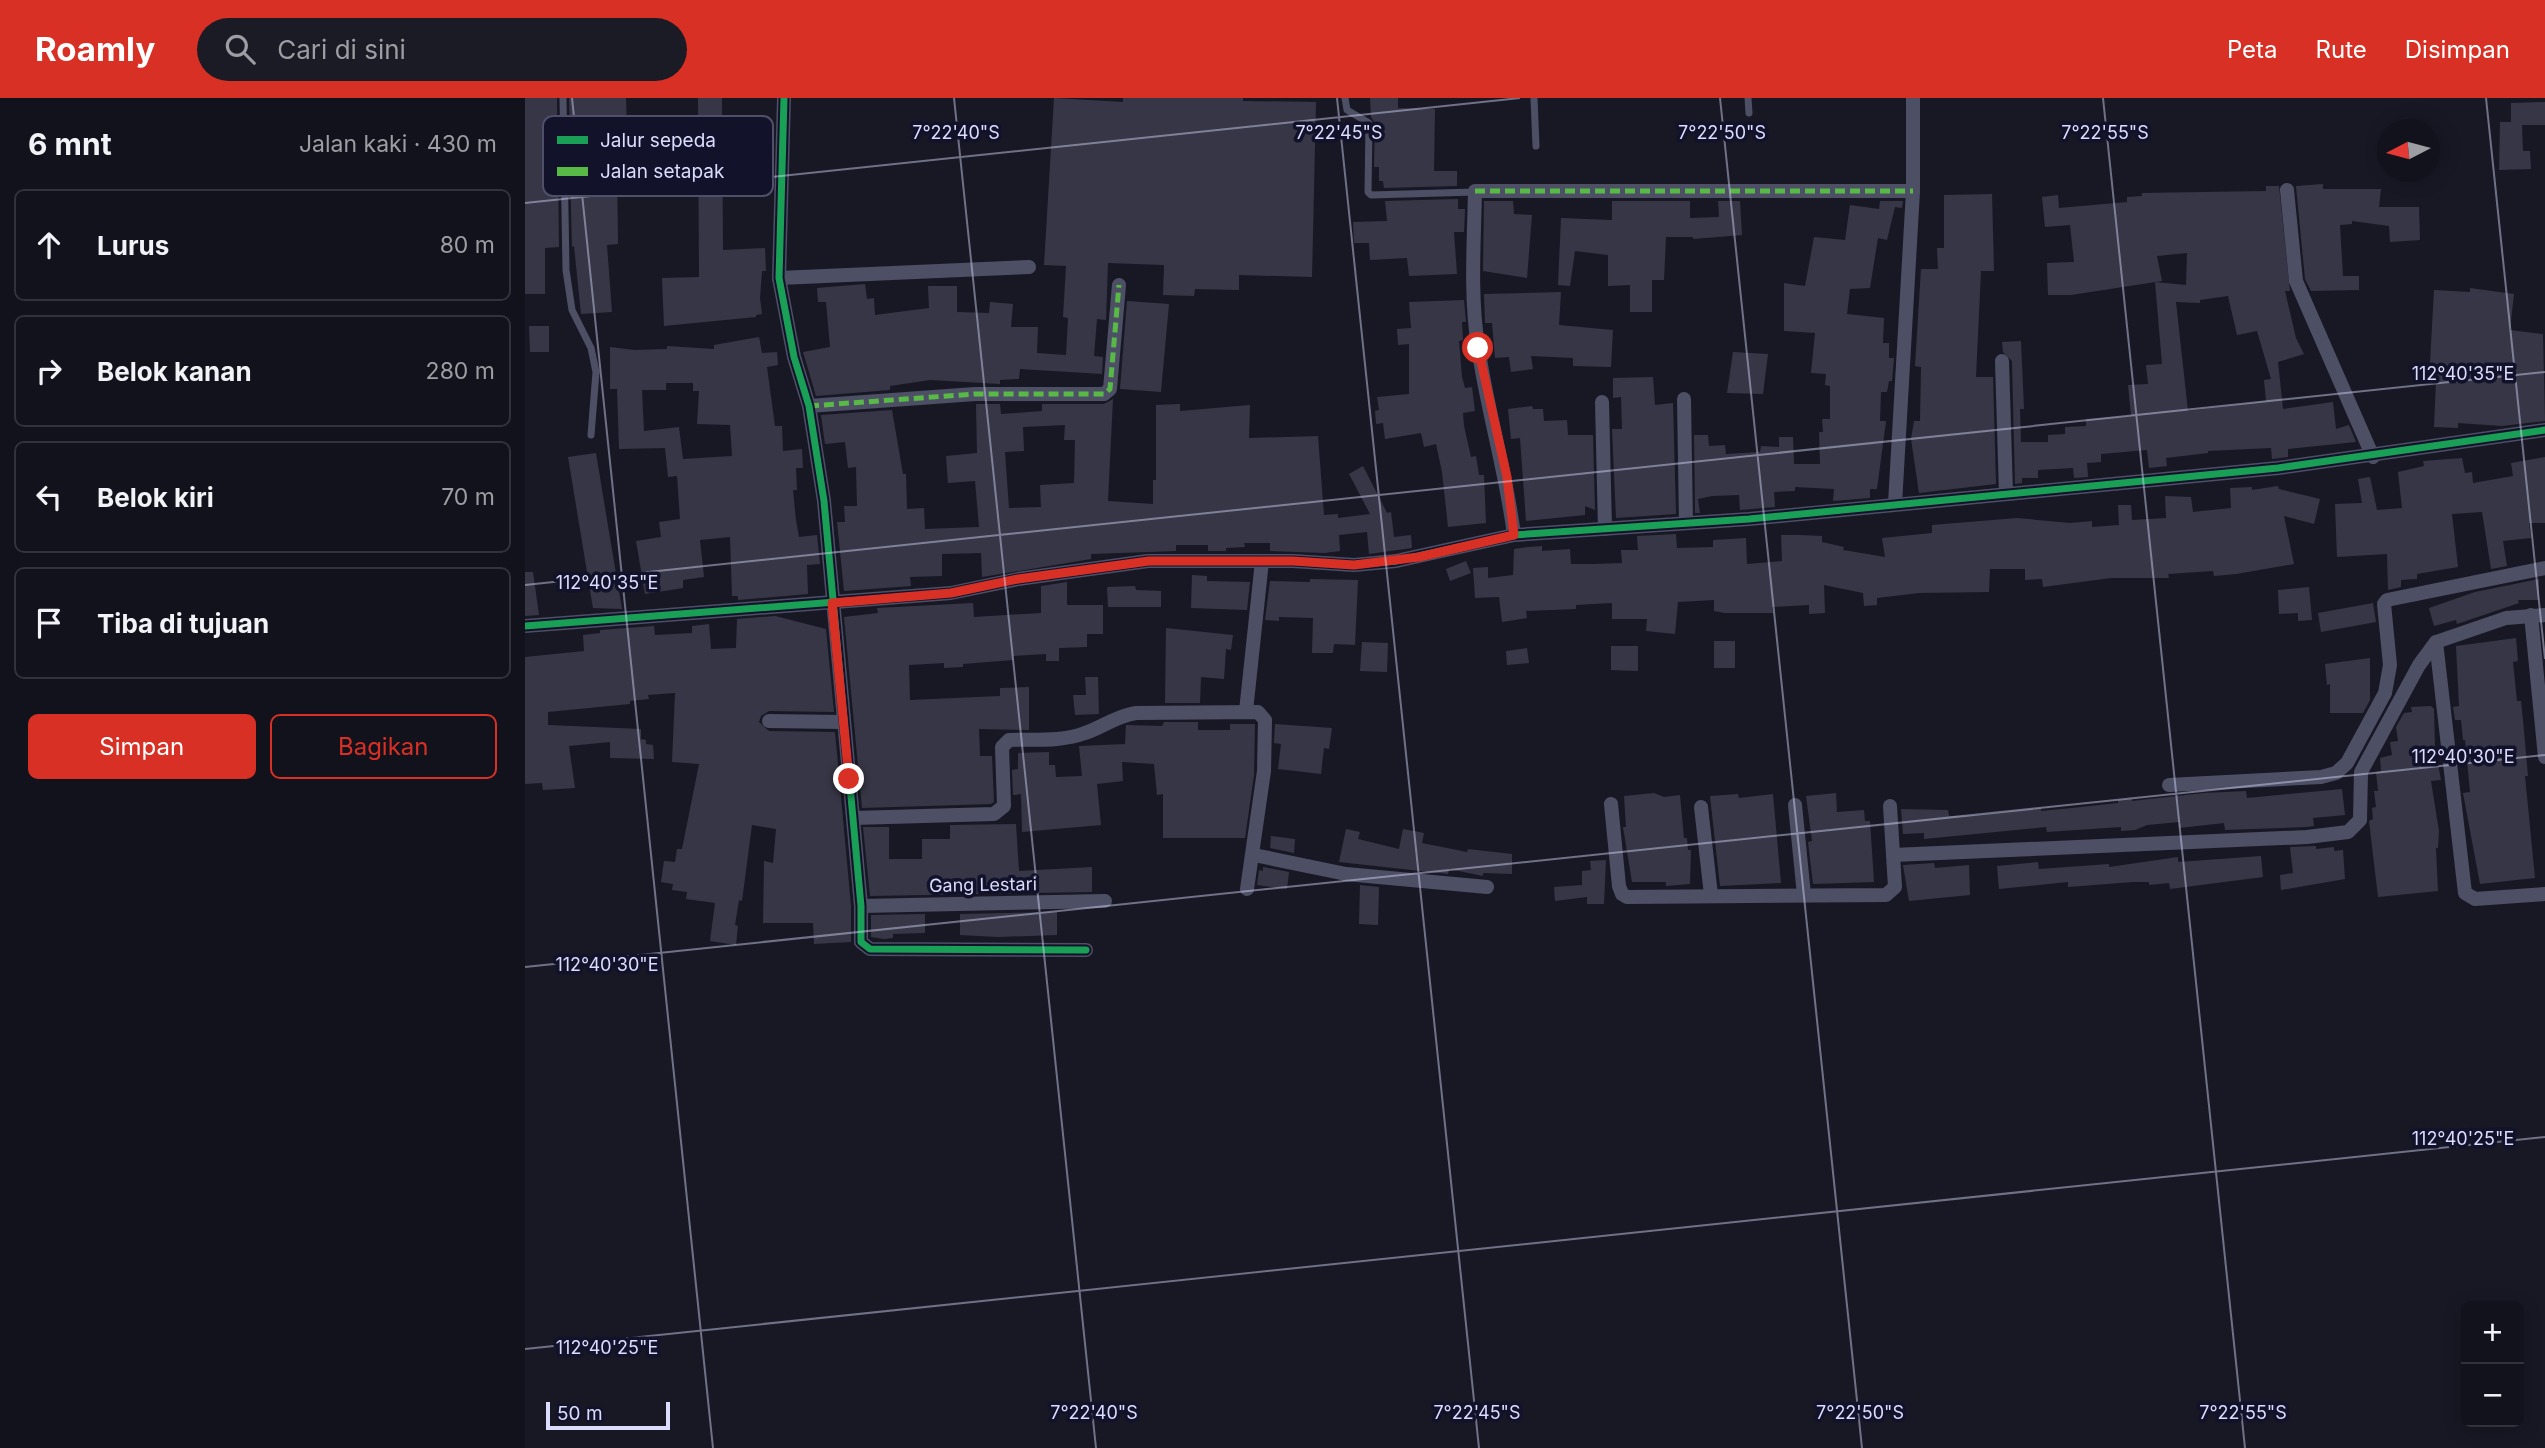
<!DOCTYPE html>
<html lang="id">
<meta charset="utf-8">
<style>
:root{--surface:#12121c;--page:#1b1b25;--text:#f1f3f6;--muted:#9c9ea3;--line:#31323b;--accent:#d93025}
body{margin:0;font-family:Inter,sans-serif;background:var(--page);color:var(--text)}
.controls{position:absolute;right:21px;bottom:21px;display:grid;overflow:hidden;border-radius:10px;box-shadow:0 4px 18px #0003}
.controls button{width:63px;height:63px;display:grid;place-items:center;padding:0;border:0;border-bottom:2px solid var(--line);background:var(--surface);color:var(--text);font:35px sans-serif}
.compass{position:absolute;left:1852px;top:21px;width:63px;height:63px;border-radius:50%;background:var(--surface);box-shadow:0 4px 18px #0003;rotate:264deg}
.scale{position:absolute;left:21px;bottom:18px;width:124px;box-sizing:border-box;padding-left:7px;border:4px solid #dcddfe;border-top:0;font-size:19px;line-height:24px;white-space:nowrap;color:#dcddfe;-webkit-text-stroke:5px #12122b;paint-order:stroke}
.stop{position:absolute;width:21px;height:21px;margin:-16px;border:5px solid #d93025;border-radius:50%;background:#fff}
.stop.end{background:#d93025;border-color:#fff;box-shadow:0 2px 7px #0008}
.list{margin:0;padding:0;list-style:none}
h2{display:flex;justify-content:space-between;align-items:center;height:91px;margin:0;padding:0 28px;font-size:30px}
h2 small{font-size:23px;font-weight:400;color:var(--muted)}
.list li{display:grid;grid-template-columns:46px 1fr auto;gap:21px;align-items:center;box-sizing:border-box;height:112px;margin:0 14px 14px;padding:0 14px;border:2px solid var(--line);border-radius:10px}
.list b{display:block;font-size:26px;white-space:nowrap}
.list em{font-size:23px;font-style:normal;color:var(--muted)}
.actions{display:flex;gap:14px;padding:21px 28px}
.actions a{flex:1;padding:16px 0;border:2px solid var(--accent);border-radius:10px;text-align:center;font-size:24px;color:var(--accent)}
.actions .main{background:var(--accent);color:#fff}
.icon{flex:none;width:38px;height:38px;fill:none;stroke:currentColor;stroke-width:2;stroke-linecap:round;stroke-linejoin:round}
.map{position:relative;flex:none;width:2020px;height:1350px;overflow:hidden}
header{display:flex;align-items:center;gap:42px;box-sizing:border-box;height:98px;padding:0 35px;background:var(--accent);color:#fff}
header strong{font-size:33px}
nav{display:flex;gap:38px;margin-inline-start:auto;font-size:24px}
.search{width:490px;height:63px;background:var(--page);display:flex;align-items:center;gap:18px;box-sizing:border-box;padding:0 24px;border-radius:38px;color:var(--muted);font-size:26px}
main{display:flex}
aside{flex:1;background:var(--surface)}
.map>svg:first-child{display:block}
</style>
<header>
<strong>Roamly</strong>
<div class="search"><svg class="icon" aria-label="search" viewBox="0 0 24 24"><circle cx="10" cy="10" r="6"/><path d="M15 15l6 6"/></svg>Cari di sini</div>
<nav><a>Peta</a><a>Rute</a><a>Disimpan</a></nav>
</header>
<main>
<aside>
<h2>6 mnt<small>Jalan kaki · 430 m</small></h2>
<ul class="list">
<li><svg class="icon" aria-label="ahead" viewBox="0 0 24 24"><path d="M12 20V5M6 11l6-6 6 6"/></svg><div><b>Lurus</b></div><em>80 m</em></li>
<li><svg class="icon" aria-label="right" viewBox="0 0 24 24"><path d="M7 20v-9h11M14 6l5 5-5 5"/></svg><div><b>Belok kanan</b></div><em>280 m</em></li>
<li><svg class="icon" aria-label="left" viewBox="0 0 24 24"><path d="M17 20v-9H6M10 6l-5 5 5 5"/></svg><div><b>Belok kiri</b></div><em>70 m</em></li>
<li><svg class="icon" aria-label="arrive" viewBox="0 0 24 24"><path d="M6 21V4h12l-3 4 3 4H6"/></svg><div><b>Tiba di tujuan</b></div></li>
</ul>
<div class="actions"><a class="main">Simpan</a><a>Bagikan</a></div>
</aside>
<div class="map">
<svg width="2020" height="1350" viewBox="0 0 2020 1350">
<rect width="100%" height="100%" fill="#181825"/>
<g fill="#363646" fill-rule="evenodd">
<polygon points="0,0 32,0 32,30 21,31 20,73 33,73 34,149 20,150 20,196 0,196"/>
<polygon points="44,0 101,0 102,29 45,30"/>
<polygon points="173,0 197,0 198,152 240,150 241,173 237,173 235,200 237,216 231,217 231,219 139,228 137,180 174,179"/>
<polygon points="529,0 598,4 598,0 718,0 718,3 791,4 787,179 714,177 714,192 670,191 669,198 638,197 639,167 583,165 581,222 572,221 569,258 578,259 577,276 495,271 494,281 475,282 475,286 405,282 365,288 365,292 291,298 278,254 305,249 301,204 293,204 292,190 340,186 342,201 349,200 350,217 404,210 403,188 432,188 432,214 464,215 465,204 488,206 486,229 513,229 512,255 541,257 543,220 538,219 541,168 519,167"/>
<polygon points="845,0 873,0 873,10 910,11 909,73 932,73 932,88 859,90 858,83 854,83 854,69 849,69 850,25 846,19"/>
<polygon points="2020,4 2020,27 1997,27 1998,53 2005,53 2006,71 1974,72 1975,24 1986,24 1986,5"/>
<polygon points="92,70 93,146 82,147 87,214 56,216 49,148 47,149 45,72"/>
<polygon points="1798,86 1798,91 1856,91 1854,109 1894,109 1895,142 1865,144 1864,128 1827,123 1827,126 1815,127 1818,178 1834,178 1834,192 1786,193 1780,181 1771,88"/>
<path d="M1741 88H1754L1765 193H1760L1771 240 1779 256 1753 264 1758 311 1808 304 1811 331 1824 327 1831 344 1763 351V359L1747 361 1746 350 1683 353V355L1641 360 1642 368 1624 370 1622 352 1576 356V364L1562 365 1563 379 1549 380 1548 370 1513 372V380H1497V385L1490 386 1487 263 1478 254 1477 244 1496 243 1499 311H1495L1496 344H1523V337L1540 336V329L1561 328V321L1606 318 1603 287 1623 286 1621 267 1637 266 1630 184 1661 187 1662 155 1632 158 1637 183 1546 197H1523L1522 165 1549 164 1545 127 1520 129 1517 99 1533 97 1534 110 1602 104V99L1617 98V95L1741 93ZM1703 198 1712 237 1732 233 1746 281 1739 282 1741 303 1663 313 1651 204 1675 205V202Z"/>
<polygon points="1467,96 1469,173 1456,173 1451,279 1468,279 1471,386 1394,395 1386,341 1389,323 1395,323 1396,269 1390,268 1396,171 1413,171 1412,150 1419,150 1419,97"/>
<polygon points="933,101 933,111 940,111 939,134 929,134 932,176 884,178 882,160 845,162 844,145 829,145 828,124 862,123 860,103"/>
<polygon points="959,103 988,103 989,116 1007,117 1002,180 958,173"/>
<polygon points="1087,103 1165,103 1165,120 1194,119 1193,103 1215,103 1217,137 1168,141 1168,139 1141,139 1139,182 1127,182 1127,214 1105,214 1105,187 1083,188 1083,157 1050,153 1045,188 1033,187 1036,120 1087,122"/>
<polygon points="1355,103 1378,103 1377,110 1370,109 1362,142 1353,140 1345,190 1325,191 1322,216 1359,220 1358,245 1364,245 1364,260 1369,260 1367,283 1364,283 1362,294 1356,294 1355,323 1361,323 1352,391 1345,391 1345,400 1308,403 1309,391 1270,389 1270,393 1249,394 1250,409 1215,412 1214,397 1187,398 1173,401 1175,415 1170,415 1169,337 1183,337 1184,348 1200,347 1201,356 1235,354 1236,348 1254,349 1254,339 1268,339 1269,366 1295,366 1294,334 1298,334 1297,321 1305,321 1305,288 1300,287 1301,276 1286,275 1290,235 1259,233 1259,185 1280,188 1289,139 1320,142 1325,107 1354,111"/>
<polygon points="1945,190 1989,196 1985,232 2018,236 2020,323 1977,328 1933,325 1933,330 1909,329 1911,283 1904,283 1909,192 1945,194"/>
<polygon points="1036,194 1034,227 1088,232 1086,269 1048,268 1048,260 1006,258 1008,271 986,274 984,259 970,260 967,225 960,225 959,196"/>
<polygon points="939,202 941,224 937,224 938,242 934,243 937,279 940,290 947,289 950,313 938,315 939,328 946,359 951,358 954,377 959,377 961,425 923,429 917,374 911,346 899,349 896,335 860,341 858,325 851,326 850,313 854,312 852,299 884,296 884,246 873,247 872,231 886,230 884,204"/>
<polygon points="602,203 644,206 636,294 595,291"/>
<polygon points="4,228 24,228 24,254 5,254"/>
<path d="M234 239 237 255 252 254 253 267 242 269 250 328H257L258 353 277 351 278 370H271L272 392H268L271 422 274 439 292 437 295 466 282 467 283 496 213 502V498H207L205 439 175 442 179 479 158 482V490L120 496 111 443 136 439 134 424 155 421 152 378 143 379 140 350 94 351 92 291H85V249L109 252 142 251V248L189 251V247ZM141 285H168V293H174L172 326 205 327 207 358 158 361 154 329 119 333 117 292H141Z"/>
<polygon points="1208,254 1243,256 1238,296 1202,295"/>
<polygon points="1128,279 1130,307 1148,305 1151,416 1091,420 1087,331 1097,331 1096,299 1088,300 1088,280"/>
<path d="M588 301 583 403 628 406V382H631V307L655 306V313L725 307 724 340 793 338 799 417 813 416V420L845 416 824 376 838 368 862 415 866 414 869 439 886 437 887 450 844 456 842 434 814 437 815 453 799 455 745 453V445H719L720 449 701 450V453H683V447H651V453L566 456V461L457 479 456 455 417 456V478L385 479 386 488 319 493 312 424H320L319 408H332L331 369 323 370 320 344 300 346 296 317 367 312 378 376H381L382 411 399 410 400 431 454 429 450 383 423 385 421 358 452 355 451 306H475L476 316 517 313V306H579ZM540 327 539 342H550L549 385 515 387 516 409 484 410 480 354 499 353 498 329Z"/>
<polygon points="1007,308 1008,311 1018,311 1019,323 1042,322 1043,337 1068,337 1070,412 1060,408 1060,417 1001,423 995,340 986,341 983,311"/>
<polygon points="71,355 84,434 97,511 68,510 43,359"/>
<polygon points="2020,359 2020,425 2004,425 2006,440 1978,443 1982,468 1966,471 1957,414 1927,416 1933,469 1892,476 1892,481 1876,482 1876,489 1863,492 1862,456 1812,459 1810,406 1837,405 1833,381 1845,379 1852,412 1877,410 1873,374 1899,368 1898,363 1937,360 1940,375 1947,374 1948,385 1988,378 1986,365"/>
<polygon points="1753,388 1754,391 1795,401 1789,426 1759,418 1769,466 1711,476 1689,478 1688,473 1643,476 1644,480 1586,480 1518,489 1517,481 1500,482 1500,471 1465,471 1464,494 1394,495 1352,500 1352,507 1339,508 1338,495 1299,487 1300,515 1284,516 1284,507 1247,509 1248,515 1200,515 1189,513 1189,502 1153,504 1150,536 1121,533 1122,521 1087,521 1087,505 1051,507 1051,511 1001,513 1002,520 977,524 974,499 950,500 948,470 963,469 963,480 988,477 989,451 1003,449 1017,448 1017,453 1045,451 1046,466 1069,466 1097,465 1096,452 1113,452 1112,438 1151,436 1152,450 1188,449 1188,442 1221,440 1222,466 1257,463 1256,437 1274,437 1297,438 1297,444 1319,449 1318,452 1360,459 1357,440 1407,435 1407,427 1492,420 1545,425 1567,423 1567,429 1594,427 1593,407 1606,407 1607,422 1641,420 1640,398 1666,399 1668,414 1677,413 1706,410 1705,390 1727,389 1727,392"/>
<polygon points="941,463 946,475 925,483 921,471"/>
<polygon points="0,474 8,474 14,517 0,518"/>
<polygon points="667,477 682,478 682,483 725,484 722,512 666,510"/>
<polygon points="785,481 833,482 830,547 809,546 808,555 787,555 788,520 754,519 754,523 740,522 745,483 785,484"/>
<polygon points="2014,481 2014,502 1993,502 1994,505 1932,526 1931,522 1909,528 1904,510 1950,494"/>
<polygon points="542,484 542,507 578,507 578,536 562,536 562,549 534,550 534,563 521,563 521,556 488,558 488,562 438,566 438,569 419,570 419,565 384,567 385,602 475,598 475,590 504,589 504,632 454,631 455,658 467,658 469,704 466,706 337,710 319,519 353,515 352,510 448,505 449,519 516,515 516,488"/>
<polygon points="610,488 611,492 636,493 636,509 583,509 582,489"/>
<polygon points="1784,489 1787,522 1773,523 1773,515 1754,516 1753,492"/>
<polygon points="1848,505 1851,524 1796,534 1793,515"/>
<polygon points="250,518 301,531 309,614 244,613 236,618 234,624 244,633 310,634 326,808 326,844 289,846 288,825 238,825 239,763 248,765 251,731 227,727 217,803 214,802 210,827 213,828 211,847 185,843 190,805 161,801 162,794 147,792 148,786 136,784 139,763 150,764 152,751 157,751 174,666 147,664 150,595 123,597 124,601 105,603 105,606 23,614 23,627 116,631 116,641 121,642 121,646 128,647 129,661 85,660 85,644 44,648 50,690 18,692 17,685 0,686 0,559 59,553 58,537 75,535 75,532 129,528 130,537 167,535 167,528 184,526 186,551 211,550 212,521"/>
<polygon points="641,530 708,537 706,552 701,551 699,581 676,579 675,605 640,605"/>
<polygon points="1991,540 1993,563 1988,564 1992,603 1996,603 1998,622 2003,678 2000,678 2010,780 1955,786 1938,695 1945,694 1940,642 1938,642 1936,622 1930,622 1928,609 1934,608 1931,548"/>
<rect x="1189" y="543" width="21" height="27"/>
<polygon points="837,544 863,545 862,574 835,573"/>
<polygon points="1086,548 1113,548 1113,573 1086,572"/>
<polygon points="1002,550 1004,565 982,567 981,553"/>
<polygon points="1845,560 1845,602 1838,615 1805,615 1805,586 1802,587 1800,566"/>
<polygon points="560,579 573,579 574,616 550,617 548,597 561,597"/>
<polygon points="1906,608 1909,611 1910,650 1916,682 1906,683 1914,733 1913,750 1911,750 1913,793 1853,799 1844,723 1848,721 1847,710 1851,709 1849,693 1853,693 1851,674 1856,673 1855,660 1867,657 1865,644 1873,643 1871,629 1879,615 1887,614 1886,609"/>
<polygon points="639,624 673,624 673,632 705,632 705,626 730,626 729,677 720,740 638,740 638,696 632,697 629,666 597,664 598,683 572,686 576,727 497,734 496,696 488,697 487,672 493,671 493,655 524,654 524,667 530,667 531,679 557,678 554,648 600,646 601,627 637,628"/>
<polygon points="750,626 807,630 804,651 799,650 796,676 753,671 756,646 749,645"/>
<polygon points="1817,691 1820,717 1788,720 1789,728 1781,729 1700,732 1699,725 1654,730 1654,724 1622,727 1610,732 1596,733 1596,729 1522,734 1521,729 1399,741 1399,735 1378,736 1376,711 1423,712 1424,718 1455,717 1516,710 1516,713 1547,710 1593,705 1593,702 1607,701 1607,703 1679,695 1721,693 1722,700"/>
<polygon points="1129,695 1139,699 1155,697 1159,740 1162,740 1163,752 1166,752 1165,786 1141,788 1141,784 1107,784 1098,729 1101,729 1099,698"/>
<polygon points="1311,695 1312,714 1339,712 1340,723 1345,723 1349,784 1288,786 1283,744 1287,743 1281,698"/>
<polygon points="1213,696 1214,700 1248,696 1256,785 1195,788 1185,698"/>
<polygon points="491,726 494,773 567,769 567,794 345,798 338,729 364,729 364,761 397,761 397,741 425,741 425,727"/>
<polygon points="821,731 835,734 833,741 874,751 878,731 899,735 897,745 942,754 943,751 987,756 987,776 958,775 958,778 924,771 923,776 814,764"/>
<polygon points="746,738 770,741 769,755 745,750"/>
<polygon points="1791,748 1791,751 1809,749 1809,753 1818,752 1820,781 1756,792 1755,777 1768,775 1765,749"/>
<polygon points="1736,758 1738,779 1645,791 1644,785 1624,787 1624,784 1608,784 1543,789 1543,784 1474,791 1472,768 1513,764 1514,771 1584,766 1584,769 1653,759 1653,764"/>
<polygon points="1081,762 1079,806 1062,806 1062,799 1030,803 1029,789 1057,787 1057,773 1066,772 1065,763"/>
<polygon points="1409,765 1410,770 1444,767 1445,797 1384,803 1378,767"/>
<polygon points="738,769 764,774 762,791 732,787 734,772 738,773"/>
<polygon points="835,787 854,789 853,827 834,826"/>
<polygon points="532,814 532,837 473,839 435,837 435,816"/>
<polygon points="400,816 400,835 368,836 368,840 359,841 346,839 346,817"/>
</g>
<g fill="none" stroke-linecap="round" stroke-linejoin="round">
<g stroke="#4d4f65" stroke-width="7">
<polyline points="38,0 41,172 47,212 66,250 71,274 66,337"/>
<polyline points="820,0 822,12 844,25 843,94 846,97 950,94"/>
<polyline points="1009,0 1011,48"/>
<polyline points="1223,0 1224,15"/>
</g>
<g stroke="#4d4f65" stroke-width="14">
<polyline points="259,0 254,180 269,259 284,308 299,403 336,808 336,844 345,851 561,852"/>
<polyline points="1762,92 1771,183 1848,359"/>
<polyline points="254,180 504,169"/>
<polyline points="1477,263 1481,396"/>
<polyline points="1159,301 1161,425"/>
<polyline points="1077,304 1080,431"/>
<polyline points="284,308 450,296 579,296 585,291 594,187"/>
<polyline points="1370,406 1388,93 1388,0"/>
<path d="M989 437C981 373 962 312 953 248 945 197 949 145 950 93H1388"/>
<polyline points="2006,517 2020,659"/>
<polyline points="0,528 426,495 493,481 623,463 768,463 829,467 871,463 989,437 1224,421 1753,370 2020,332"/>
<polyline points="1911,544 1940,795 1950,801 2020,796"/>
<polyline points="721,613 737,463"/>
<polyline points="244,623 318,624"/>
<polyline points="1644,687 1796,679 1811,675 1822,665 1860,595 1865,567 1859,506 1862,502 2020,470"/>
<polyline points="1086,706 1094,788 1097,796 1102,799 1361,797 1370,789 1365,708"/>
<polyline points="1270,707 1279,797"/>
<polyline points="1176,709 1186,797"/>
<path d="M328 720 469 716 479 708 477 649 484 642C509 641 536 644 560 635 578 629 591 618 611 615L733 614 740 622 739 673 722 791"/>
<polyline points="729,757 821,776 962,789"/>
<polyline points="1368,757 1782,739 1823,734 1835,722 1836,674 1894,567 1911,544 1981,520 2020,517"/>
<polyline points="336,808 580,803"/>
</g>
<g stroke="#58b947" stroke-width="5" stroke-dasharray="10 5" stroke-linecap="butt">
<polyline points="950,93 1388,93"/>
<polyline points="284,308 450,296 579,296 585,291 594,187"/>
</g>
<defs>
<g id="cycleway">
<polyline points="259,0 254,180 269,259 284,308 299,403 336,808 336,844 345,851 561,852"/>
<polyline points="0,528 426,495 493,481 623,463 768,463 829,467 871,463 989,437 1224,421 1753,370 2020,332"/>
</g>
</defs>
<use href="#cycleway" stroke="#12122b" stroke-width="11"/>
<use href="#cycleway" stroke="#1a9f57" stroke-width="7"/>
</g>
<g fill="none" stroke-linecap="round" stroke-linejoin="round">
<polyline stroke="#d93025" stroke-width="9" points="324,681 307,505 426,495 493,481 624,463 768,463 829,467 894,459 989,437 982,379 953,250"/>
</g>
<path fill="none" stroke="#dcddfe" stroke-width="2" stroke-opacity="0.45" d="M47 0 188 1350M429 0 571 1350M812 0 954 1350M1195 0 1337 1350M1578 0 1720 1350M1961 0 2020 561M0 105 995 0M0 487 2020 274M0 869 2020 657M0 1251 2020 1039"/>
<g text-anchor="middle" stroke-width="7" stroke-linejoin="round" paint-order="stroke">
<g font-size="18" fill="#dcddfe" stroke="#12122b">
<text transform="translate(458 787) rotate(-1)" y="6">Gang Lestari</text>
</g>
</g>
<rect x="18" y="18" width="230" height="80" rx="10" fill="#12122b" stroke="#4f4f6a" stroke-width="2"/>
<rect x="32" y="38" width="31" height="8" fill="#1a9f57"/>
<rect x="32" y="69" width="31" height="9" fill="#58b947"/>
<g font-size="19" fill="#dcddfe">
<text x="75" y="49">Jalur sepeda</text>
<text x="75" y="80">Jalan setapak</text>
</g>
<g font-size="18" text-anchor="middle" fill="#dcddfe" stroke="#12122b" stroke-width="7" stroke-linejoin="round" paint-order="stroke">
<text x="431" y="41">7°22'40"S</text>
<text x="814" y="41">7°22'45"S</text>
<text x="1197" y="41">7°22'50"S</text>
<text x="1580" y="41">7°22'55"S</text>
<text x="1938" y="282">112°40'35"E</text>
<text x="82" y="491">112°40'35"E</text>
<text x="1938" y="665">112°40'30"E</text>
<text x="82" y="873">112°40'30"E</text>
<text x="1938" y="1047">112°40'25"E</text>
<text x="82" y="1256">112°40'25"E</text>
<text x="569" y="1321">7°22'40"S</text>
<text x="952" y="1321">7°22'45"S</text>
<text x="1335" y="1321">7°22'50"S</text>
<text x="1718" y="1321">7°22'55"S</text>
</g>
</svg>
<div class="controls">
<button>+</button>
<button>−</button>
</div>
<svg class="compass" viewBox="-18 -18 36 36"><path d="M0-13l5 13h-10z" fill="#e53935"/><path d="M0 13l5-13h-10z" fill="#9c9ea3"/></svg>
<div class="scale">50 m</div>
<div class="stop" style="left:953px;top:250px"></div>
<div class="stop end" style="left:324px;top:681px"></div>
</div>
</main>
